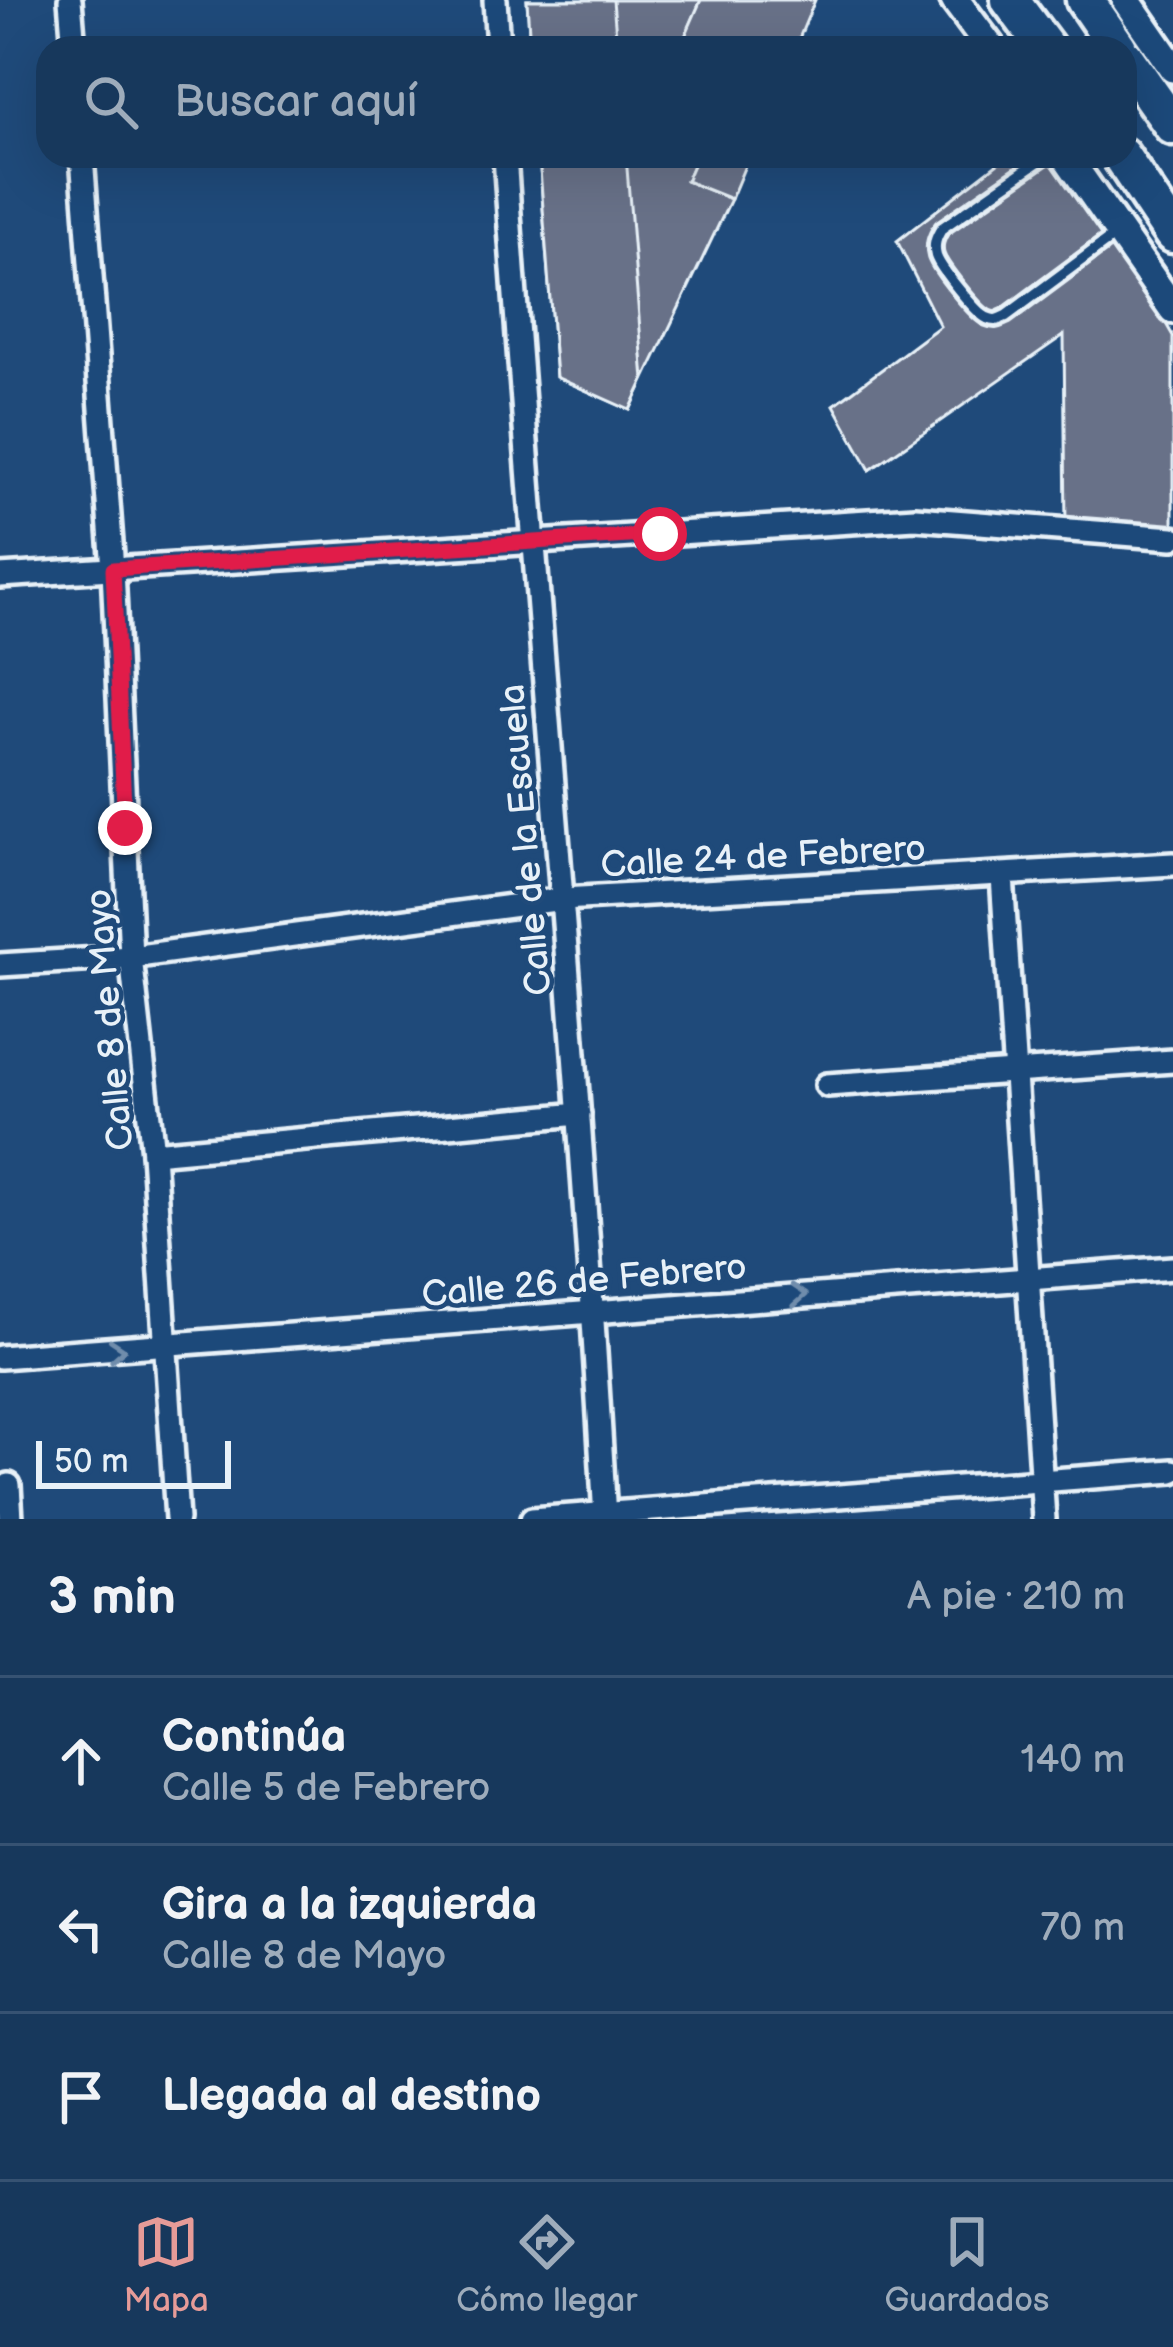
<!DOCTYPE html>
<html lang="es">
<meta charset="utf-8">
<style>
:root{--surface:#17385c;--page:#244365;--text:#f1f3f6;--muted:#9eacbb;--line:#365272;--accent:#e69b98}
body{margin:0;font-family:"Balsamiq Sans",sans-serif;background:var(--page);color:var(--text)}
.scale{position:absolute;left:36px;bottom:30px;width:195px;box-sizing:border-box;padding-left:12px;border:6px solid #e8f1f8;border-top:0;font-size:33px;line-height:42px;white-space:nowrap;color:#e8f1f8;-webkit-text-stroke:9px #1f4a7a;paint-order:stroke}
.stop{position:absolute;width:36px;height:36px;margin:-27px;border:9px solid #e11d48;border-radius:50%;background:#fff}
.stop.end{background:#e11d48;border-color:#fff;box-shadow:0 3px 12px #0008}
.list{margin:0;padding:0;list-style:none}
h2{display:flex;justify-content:space-between;align-items:center;height:156px;margin:0;padding:0 48px;font-size:51px}
h2 small{font-size:39px;font-weight:400;color:var(--muted)}
.list li{display:grid;grid-template-columns:78px 1fr auto;gap:36px;align-items:center;box-sizing:border-box;height:168px;padding:0 48px;border-top:3px solid var(--line)}
.list b{display:block;font-size:45px;white-space:nowrap}
.list p{margin:0;font-size:39px;white-space:nowrap;color:var(--muted)}
.list em{font-size:39px;font-style:normal;color:var(--muted)}
.icon{flex:none;width:66px;height:66px;fill:none;stroke:currentColor;stroke-width:2;stroke-linecap:round;stroke-linejoin:round}
.map{position:relative;flex:none;width:1173px;height:1519px;overflow:hidden}
.search{position:absolute;background:var(--surface);box-shadow:0 12px 48px #0002;left:36px;right:36px;top:36px;height:132px;display:flex;align-items:center;gap:30px;box-sizing:border-box;padding:0 42px;border-radius:36px;color:var(--muted);font-size:45px}
.sheet{height:660px;background:var(--surface)}
nav{display:flex;justify-content:space-around;align-items:center;box-sizing:border-box;height:168px;border-top:3px solid var(--line);background:var(--surface);font-size:33px;color:var(--muted)}
nav a{display:grid;justify-items:center;gap:6px}
nav .on{color:var(--accent)}
.map>svg:first-child{display:block}
</style>
<div class="map">
<svg width="1173" height="1519" viewBox="0 0 1173 1519">
<rect width="100%" height="100%" fill="#1f4a7a"/>
<filter id="ink" filterUnits="userSpaceOnUse"><feTurbulence type="fractalNoise" baseFrequency=".00833" numOctaves="2"/><feDisplacementMap in="SourceGraphic" scale="24" xChannelSelector="R" yChannelSelector="G"/><feConvolveMatrix kernelMatrix="1 2 1 2 8 2 1 2 1" color-interpolation-filters="sRGB"/></filter>
<g filter="url(#ink)">
<g fill="#677188" stroke="#e8f1f8" stroke-width="3">
<polygon points="527,0 701,0 680,48 530,48"/>
<polygon points="527,0 613,0 617,48 530,48"/>
<polygon points="701,0 815,0 795,48 680,48"/>
<polygon points="539,156 697,156 686,181 731,199 630,410 556,377"/>
<polygon points="539,156 626,156 644,380 630,410 556,377"/>
<polygon points="697,156 749,156 731,199 686,181"/>
<polygon points="1007,156 1046,156 1138,275 1173,336 1173,528 1066,528 1064,335 870,470 834,405 940,326 897,241"/>
</g>
<g fill="none" stroke-linecap="round" stroke-linejoin="round">
<defs>
<path id="service" d="M1046 156 942 228C936 237 933 245 936 256 940 268 976 313 987 318 997 322 998 319 1006 316L1119 232"/>
<g id="minor">
<polyline points="70,0 74,48"/>
<polyline points="495,0 498,48"/>
<polyline points="82,156 113,569 131,957 153,1153 177,1519"/>
<path d="M505 156C536 611 580 1064 605 1519"/>
<polyline points="0,576 915,518 1173,538"/>
<polyline points="1002,876 1044,1519"/>
<polyline points="0,965 131,957 563,899 1173,864"/>
<polyline points="827,1085 1173,1061"/>
<polyline points="153,1153 579,1114"/>
<polyline points="0,1357 1173,1268"/>
<polyline points="9,1485 11,1519"/>
<polyline points="532,1519 1173,1471"/>
</g>
<g id="tertiary">
<polyline points="955,0 991,48"/>
<polyline points="1126,0 1173,68"/>
<polyline points="1066,156 1173,309"/>
</g>
<g id="trunk">
<polyline points="1010,0 1046,48"/>
<polyline points="1085,0 1118,48"/>
<polyline points="1125,58 1173,126"/>
<polyline points="1121,156 1173,234"/>
</g>
</defs>
<use href="#service" stroke="#e8f1f8" stroke-width="20"/>
<use href="#minor" stroke="#e8f1f8" stroke-width="30"/>
<use href="#tertiary" stroke="#e8f1f8" stroke-width="36"/>
<use href="#trunk" stroke="#e8f1f8" stroke-width="45"/>
<use href="#service" stroke="#1f4a7a" stroke-width="10"/>
<use href="#minor" stroke="#1f4a7a" stroke-width="21"/>
<use href="#tertiary" stroke="#1f4a7a" stroke-width="27"/>
<use href="#trunk" stroke="#1f4a7a" stroke-width="36"/>
</g>
<defs><path id="oneway-chevron" d="M-2-3.5L2.5 0L-2 3.5" fill="none" stroke-width="1.6" stroke-linecap="round" stroke-linejoin="round" transform="scale(3)"/></defs>
<g stroke="#6f8dac">
<use href="#oneway-chevron" transform="translate(799 1295) rotate(-4)"/>
<use href="#oneway-chevron" transform="translate(117 1350) rotate(-4)"/>
</g>
</g>
<g fill="none" stroke-linecap="round" stroke-linejoin="round" filter="url(#ink)">
<polyline stroke="#e11d48" stroke-width="15" points="125,828 113,569 660,534"/>
</g>
<g text-anchor="middle" stroke-width="9" stroke-linejoin="round" paint-order="stroke">
<g font-size="36" fill="#e8f1f8" stroke="#1f4a7a">
<text transform="translate(524 840) rotate(-95)" y="13">Calle de la Escuela</text>
<text transform="translate(763 855) rotate(-3)" y="13">Calle 24 de Febrero</text>
<text transform="translate(108 1020) rotate(-95)" y="13">Calle 8 de Mayo</text>
<text transform="translate(584 1279) rotate(-5)" y="13">Calle 26 de Febrero</text>
</g>
</g>
</svg>
<div class="scale">50 m</div>
<div class="stop" style="left:660px;top:534px"></div>
<div class="stop end" style="left:125px;top:828px"></div>
<div class="search"><svg class="icon" aria-label="search" viewBox="0 0 24 24"><circle cx="10" cy="10" r="6"/><path d="M15 15l6 6"/></svg>Buscar aquí</div>
</div>
<section class="sheet">
<h2>3 min<small>A pie · 210 m</small></h2>
<ul class="list">
<li><svg class="icon" aria-label="ahead" viewBox="0 0 24 24"><path d="M12 20V5M6 11l6-6 6 6"/></svg><div><b>Continúa</b><p>Calle 5 de Febrero</p></div><em>140 m</em></li>
<li><svg class="icon" aria-label="left" viewBox="0 0 24 24"><path d="M17 20v-9H6M10 6l-5 5 5 5"/></svg><div><b>Gira a la izquierda</b><p>Calle 8 de Mayo</p></div><em>70 m</em></li>
<li><svg class="icon" aria-label="arrive" viewBox="0 0 24 24"><path d="M6 21V4h12l-3 4 3 4H6"/></svg><div><b>Llegada al destino</b></div></li>
</ul>
</section>
<nav>
<a class="on"><svg class="icon" aria-label="map" viewBox="0 0 24 24"><path d="M3 6l6-2 6 2 6-2v14l-6 2-6-2-6 2zM9 4v14M15 6v14"/></svg>Mapa</a>
<a><svg class="icon" aria-label="directions" viewBox="0 0 24 24"><path d="M12 3l9 9-9 9-9-9zM9 14v-3h6M13 9l2 2-2 2"/></svg>Cómo llegar</a>
<a><svg class="icon" aria-label="saved" viewBox="0 0 24 24"><path d="M7 4h10v16l-5-4-5 4z"/></svg>Guardados</a>
</nav>
